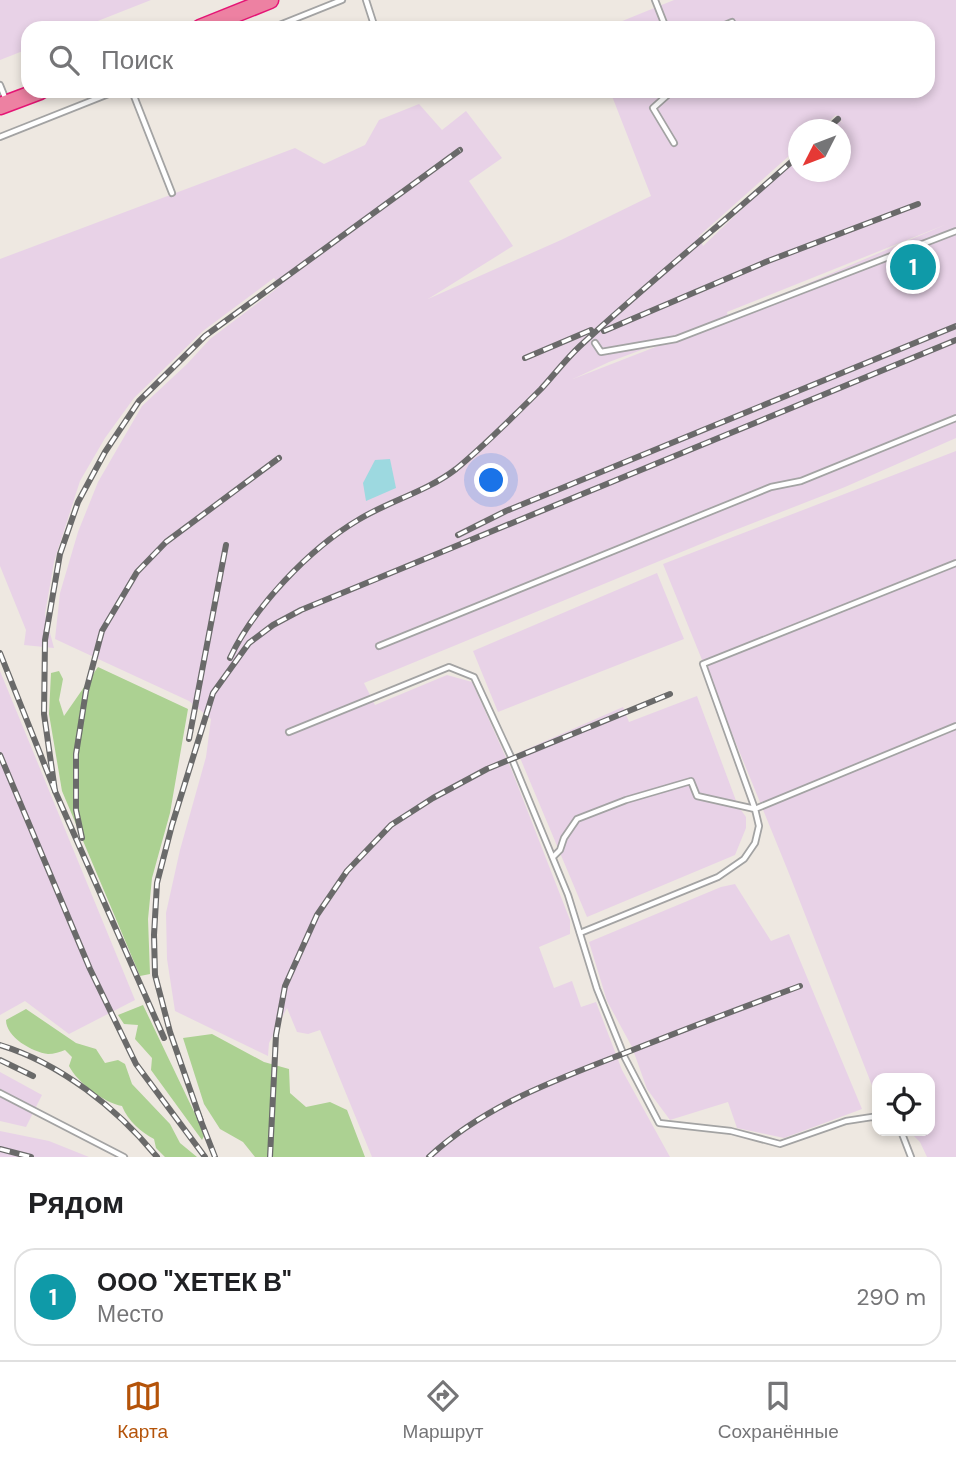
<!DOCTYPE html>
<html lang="ru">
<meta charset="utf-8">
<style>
:root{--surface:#fff;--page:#f6f6f6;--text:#202124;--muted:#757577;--line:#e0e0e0;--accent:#b45309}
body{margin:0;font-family:"DM Sans",sans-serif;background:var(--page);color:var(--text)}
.controls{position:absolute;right:21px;bottom:21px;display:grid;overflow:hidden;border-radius:14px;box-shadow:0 4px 10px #0003}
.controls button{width:63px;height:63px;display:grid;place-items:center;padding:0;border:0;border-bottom:2px solid var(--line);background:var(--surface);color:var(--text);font:35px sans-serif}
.compass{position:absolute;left:788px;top:119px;width:63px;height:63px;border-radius:50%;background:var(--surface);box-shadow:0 4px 10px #0003;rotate:228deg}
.you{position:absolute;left:492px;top:481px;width:24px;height:24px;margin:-18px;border:5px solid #fff;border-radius:50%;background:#1a73e8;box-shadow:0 0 0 10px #1a73e833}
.badge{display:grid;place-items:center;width:46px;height:46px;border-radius:50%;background:var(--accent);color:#fff;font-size:23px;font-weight:700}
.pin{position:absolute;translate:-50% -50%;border:4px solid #fff;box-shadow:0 2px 7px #0006}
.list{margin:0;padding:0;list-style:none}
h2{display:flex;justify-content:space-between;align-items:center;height:91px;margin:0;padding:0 28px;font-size:30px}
h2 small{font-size:23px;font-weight:400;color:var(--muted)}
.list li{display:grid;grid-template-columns:46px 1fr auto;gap:21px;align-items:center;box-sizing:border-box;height:98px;margin:0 14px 14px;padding:0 14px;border:2px solid var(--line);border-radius:21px}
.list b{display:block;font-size:26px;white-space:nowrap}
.list p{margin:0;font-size:23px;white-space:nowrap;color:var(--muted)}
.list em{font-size:23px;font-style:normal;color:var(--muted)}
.icon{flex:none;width:38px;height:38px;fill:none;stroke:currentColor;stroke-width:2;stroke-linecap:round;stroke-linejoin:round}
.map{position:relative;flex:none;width:956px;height:1157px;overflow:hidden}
.search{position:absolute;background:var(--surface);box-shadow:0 4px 10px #0003;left:21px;right:21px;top:21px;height:77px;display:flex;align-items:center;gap:18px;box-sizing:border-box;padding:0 24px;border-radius:21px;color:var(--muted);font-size:26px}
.sheet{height:203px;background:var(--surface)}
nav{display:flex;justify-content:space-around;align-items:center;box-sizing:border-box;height:98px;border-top:2px solid var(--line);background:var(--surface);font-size:19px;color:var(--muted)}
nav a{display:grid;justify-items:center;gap:4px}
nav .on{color:var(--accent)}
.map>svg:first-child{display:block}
</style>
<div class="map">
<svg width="956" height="1157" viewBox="0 0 956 1157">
<rect width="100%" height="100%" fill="#eee8e1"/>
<g fill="#e8d2e7" fill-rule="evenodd">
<polygon points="0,0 151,0 80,28 28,28 28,49 0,60"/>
<path d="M674 0H956V438L845 487 725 534 364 683 375 705 447 675 472 682 512 771 570 920V934L539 947 554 988 572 981 581 1007 596 1002 622 1070 670 1157H372L320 1030 308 1034 297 1032 287 1008 269 1043 268 1056 175 1011 167 959 166 913 180 850 206 757 211 719 189 701 55 639 60 593 78 532 98 482 142 406 187 364 210 339 280 286 274 278 203 331 134 398 105 438 80 481 54 562 45 614 54 648 24 645 26 630 0 566V259L295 148 324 164 365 145 379 120 419 104 442 130 466 111 502 158 469 181 513 246 428 299 561 240 651 196 610 91H928V28H605ZM836 115 844 124 838 119 827 129 841 130V172H799L798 156 703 246 699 236 799 147V130L819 129ZM947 224 729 317H728L727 312ZM708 325 676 339 573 379 609 362Z"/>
<polygon points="956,451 956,1157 927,1157 920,1142 909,1131 930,1131 930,1078 877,1078 877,1094 873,1088 788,871 663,564"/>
<polygon points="657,573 684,639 498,712 473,651"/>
<polygon points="0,671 135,1000 69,1034 25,1001 0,1015"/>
<polygon points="697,696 738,806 746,817 746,828 735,855 587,917 518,753 623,707 629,722"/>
<polygon points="735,884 771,941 789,934 862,1109 784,1138 737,1128 728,1102 670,1120 647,1089 632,1047 607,1001 589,942 721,887"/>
<polygon points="0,1072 42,1095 26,1127 0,1121"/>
<polygon points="0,1131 49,1141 89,1157 0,1157"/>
</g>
<g fill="#acd192">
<polygon points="98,667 188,709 170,813 152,878 148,919 150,974 140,976 62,791 49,714 51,673 59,671 63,679 59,700 64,716"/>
<polygon points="143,1005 197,1118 204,1136 202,1140 151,1070 152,1058 135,1039 138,1025 124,1024 118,1015"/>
<path d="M26 1009 76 1043 96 1049 105 1063 118 1060 125 1064 132 1084 170 1124 180 1143 197 1157H165L156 1148 154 1139C141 1132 128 1121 122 1106 104 1103 77 1082 69 1066L72 1057 65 1050C60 1052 54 1054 48 1054 32 1052 6 1037 6 1020Z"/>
<polygon points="212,1034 264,1062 289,1069 290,1093 306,1107 330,1102 347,1110 365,1157 255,1157 243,1142 220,1129 204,1104 183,1038"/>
</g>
<polygon fill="#9dd9e0" points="390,459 396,488 366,501 363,483 375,460"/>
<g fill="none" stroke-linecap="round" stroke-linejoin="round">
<defs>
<g id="lane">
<polyline points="366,0 375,28"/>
<polyline points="655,0 666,28"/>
<polyline points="272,28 342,0"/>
<polyline points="718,28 732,22"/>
<polyline points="0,85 6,100"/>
<polyline points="132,91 172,193"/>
<polyline points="672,91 653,108 674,143"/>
<polyline points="0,137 116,91"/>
<polyline points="595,343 601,352 676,339 956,231"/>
<polyline points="379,646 771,487 801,481 956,418"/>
<polyline points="289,732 449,667 474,677 512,759 568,895 597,989 625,1058 659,1123 731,1131 780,1144 846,1121 872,1117 877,1119"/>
<polyline points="553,857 560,850 564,838 577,819 626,800 691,781 697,796 755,809 703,664 956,563"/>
<polyline points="580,933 718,877 744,859 755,843 759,826 755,809 956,726"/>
<polyline points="0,1093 124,1157"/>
<polyline points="901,1131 911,1157"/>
</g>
<g id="highway">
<polyline points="200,28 270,0"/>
<polyline points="0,106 40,91"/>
</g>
</defs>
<use href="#lane" stroke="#a3a3a3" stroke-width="8"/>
<use href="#highway" stroke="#e51575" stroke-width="19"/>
<use href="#lane" stroke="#fff" stroke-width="4.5"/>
<use href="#highway" stroke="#ed81a2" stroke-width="16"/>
<defs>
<g id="rail">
<polyline points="826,130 838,119"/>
<polyline points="604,331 768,261 918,204"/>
<polyline points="525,358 591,330"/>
<polyline points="458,535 506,511 956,326"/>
<polyline points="0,653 55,791 164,1038"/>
<path d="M230 658C254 607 309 549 358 520 389 501 426 492 456 469 484 446 515 415 541 389 554 375 566 359 580 346 651 280 727 220 799 155"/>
<polyline points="189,739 226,545"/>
<polyline points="0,755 90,969 136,1064 205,1157"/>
<polyline points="55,791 44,714 45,640 60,554 78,502 105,452 139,401 205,336 460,150"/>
<polyline points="82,838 76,810 76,754 86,691 102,631 137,572 166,542 279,458"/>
<path d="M0 1045C60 1063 117 1108 157 1157"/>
<polyline points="0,1060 33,1076"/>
<polyline points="197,1111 215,1157"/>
<polyline points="201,1121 170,1032 155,975 154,935 157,883 172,825 213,693 249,643 273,625 301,610 956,340"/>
<polyline points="0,1149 31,1157"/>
<polyline points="270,1157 276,1035 285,986 317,915 347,871 391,825 433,798 487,769 670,694"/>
<path d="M429 1157C485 1105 556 1080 625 1053 683 1030 741 1008 800 986"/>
</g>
</defs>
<use href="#rail" stroke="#6a6a6a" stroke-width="6"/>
<use href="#rail" stroke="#fff" stroke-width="3.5" stroke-dasharray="10" stroke-linecap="butt"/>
</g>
</svg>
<div class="controls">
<button><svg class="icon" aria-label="locate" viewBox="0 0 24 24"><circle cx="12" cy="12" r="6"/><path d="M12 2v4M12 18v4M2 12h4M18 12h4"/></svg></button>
</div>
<svg class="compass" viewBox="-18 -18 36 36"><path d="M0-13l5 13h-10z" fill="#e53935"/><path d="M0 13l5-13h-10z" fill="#757577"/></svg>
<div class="you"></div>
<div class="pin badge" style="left:913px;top:267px;background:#0f9aa8">1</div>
<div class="search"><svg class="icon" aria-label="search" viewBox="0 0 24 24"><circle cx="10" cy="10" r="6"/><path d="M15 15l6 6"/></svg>Поиск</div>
</div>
<section class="sheet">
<h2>Рядом<small></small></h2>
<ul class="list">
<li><span class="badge" style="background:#0f9aa8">1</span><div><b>ООО &quot;ХЕТЕК В&quot;</b><p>Место</p></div><em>290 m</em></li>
</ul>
</section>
<nav>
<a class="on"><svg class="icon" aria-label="map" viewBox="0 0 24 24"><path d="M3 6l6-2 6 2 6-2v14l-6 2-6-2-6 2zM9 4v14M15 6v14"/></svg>Карта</a>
<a><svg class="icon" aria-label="directions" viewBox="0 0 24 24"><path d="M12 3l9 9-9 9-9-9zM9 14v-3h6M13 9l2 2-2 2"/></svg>Маршрут</a>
<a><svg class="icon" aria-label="saved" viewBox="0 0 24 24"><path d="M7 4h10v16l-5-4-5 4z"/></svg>Сохранённые</a>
</nav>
